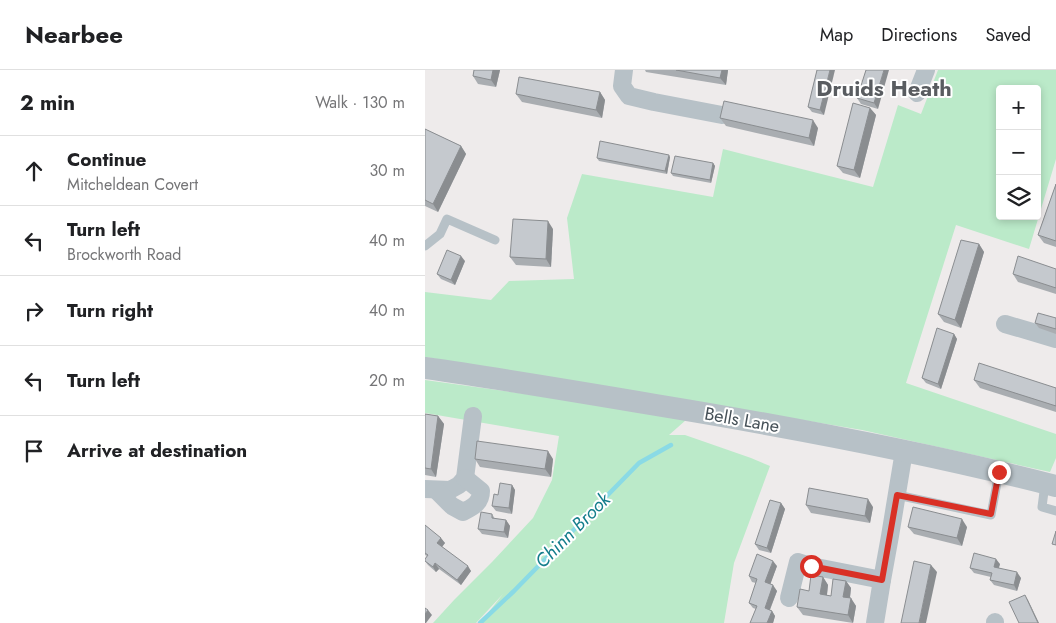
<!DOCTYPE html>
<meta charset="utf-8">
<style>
:root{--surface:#fff;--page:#f2f2f2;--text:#202124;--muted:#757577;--line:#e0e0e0}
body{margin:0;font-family:Jost,sans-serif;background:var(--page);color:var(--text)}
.controls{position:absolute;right:15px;top:15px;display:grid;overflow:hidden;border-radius:5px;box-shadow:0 2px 8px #0003}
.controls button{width:45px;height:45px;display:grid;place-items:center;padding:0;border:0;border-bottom:1px solid var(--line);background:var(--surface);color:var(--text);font:25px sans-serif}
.stop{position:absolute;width:15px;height:15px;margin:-11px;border:4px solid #d93025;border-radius:50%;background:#fff}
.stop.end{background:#d93025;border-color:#fff;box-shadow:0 1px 5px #0008}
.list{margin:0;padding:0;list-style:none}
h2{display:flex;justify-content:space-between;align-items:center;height:65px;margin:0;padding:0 20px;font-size:21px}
h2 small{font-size:16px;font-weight:400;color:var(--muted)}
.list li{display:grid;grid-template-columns:32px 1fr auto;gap:15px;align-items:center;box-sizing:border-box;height:70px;padding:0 20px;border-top:1px solid var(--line)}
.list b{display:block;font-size:19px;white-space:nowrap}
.list p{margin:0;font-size:16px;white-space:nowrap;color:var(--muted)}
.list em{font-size:16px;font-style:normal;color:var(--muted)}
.icon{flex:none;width:28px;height:28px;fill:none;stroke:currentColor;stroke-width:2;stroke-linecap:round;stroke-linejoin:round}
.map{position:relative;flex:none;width:631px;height:553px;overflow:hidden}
header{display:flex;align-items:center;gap:30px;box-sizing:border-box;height:70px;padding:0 25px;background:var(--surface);border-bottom:1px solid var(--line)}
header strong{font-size:24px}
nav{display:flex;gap:28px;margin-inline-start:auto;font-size:18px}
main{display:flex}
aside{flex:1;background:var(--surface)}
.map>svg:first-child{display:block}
</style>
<header>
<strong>Nearbee</strong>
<nav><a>Map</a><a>Directions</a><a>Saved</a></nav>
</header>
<main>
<aside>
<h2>2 min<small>Walk · 130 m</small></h2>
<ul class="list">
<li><svg class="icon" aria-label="ahead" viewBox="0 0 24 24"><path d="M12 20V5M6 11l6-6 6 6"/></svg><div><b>Continue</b><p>Mitcheldean Covert</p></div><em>30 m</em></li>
<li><svg class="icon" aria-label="left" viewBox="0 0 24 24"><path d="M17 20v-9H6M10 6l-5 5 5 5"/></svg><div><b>Turn left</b><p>Brockworth Road</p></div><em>40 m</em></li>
<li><svg class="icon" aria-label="right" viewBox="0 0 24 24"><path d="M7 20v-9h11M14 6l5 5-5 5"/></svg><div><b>Turn right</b></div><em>40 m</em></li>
<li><svg class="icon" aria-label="left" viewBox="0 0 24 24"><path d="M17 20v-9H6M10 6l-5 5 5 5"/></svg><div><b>Turn left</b></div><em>20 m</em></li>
<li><svg class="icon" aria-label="arrive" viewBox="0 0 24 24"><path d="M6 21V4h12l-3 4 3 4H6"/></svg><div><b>Arrive at destination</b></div></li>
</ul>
</aside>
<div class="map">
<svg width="631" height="553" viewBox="0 0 631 553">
<rect width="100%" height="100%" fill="#eeebeb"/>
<g fill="#bbeac9" fill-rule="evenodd">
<path d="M513 0H631V89L604 179 531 155 481 313 631 364V388L625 402 437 360 0 287V222L66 230 84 211 149 209 142 148 157 104 288 127 298 79 448 117 473 35 496 44ZM575 19H612V146H575Z"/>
<polygon points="0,310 173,334 261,350 244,365 260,365 326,388 345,396 309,493 299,553 55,553 78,524 51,553 8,553 29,530 67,492 108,448 127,410 134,366 0,343"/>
</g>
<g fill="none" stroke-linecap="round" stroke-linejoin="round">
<polyline stroke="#8adae5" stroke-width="4.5" points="55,553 89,521 214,393 246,375"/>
<g stroke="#b7c1c7" stroke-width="9">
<polyline points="0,176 15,164 22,149 70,170"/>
<polyline points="620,414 617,437 631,441"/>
<polyline points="472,425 566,445 574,402"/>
</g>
<g stroke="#b7c1c7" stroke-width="18">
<polyline points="199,0 197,16 204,26 229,32 297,45"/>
<polyline points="492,23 501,0"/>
<polyline points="580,254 631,269"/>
<polyline points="0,419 25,420 34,415 40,408 48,346"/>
<path d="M11 420 27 436 38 442C48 437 56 433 56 421L40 408"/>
<polyline points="364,528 373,492 386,496 457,510"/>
<polyline points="450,553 457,510 465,466 479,381"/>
<polyline points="570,553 570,552"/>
</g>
<path stroke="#b7c1c7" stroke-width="22" d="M0 298C77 309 154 322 231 335 365 357 499 382 631 416"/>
</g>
<g fill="#a9adb1">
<polygon points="49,0 75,0 71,17 53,14 48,6"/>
<polygon points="220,0 303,0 301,15 221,2"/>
<polygon points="392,0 399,45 387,42 383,37"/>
<polygon points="441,0 453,39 436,34 432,28"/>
<polygon points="175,22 180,30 177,48 97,32 91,24"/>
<polygon points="445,38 451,45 435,108 418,103 412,96"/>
<polygon points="295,48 393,58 389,76 301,56"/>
<polygon points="0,59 36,76 41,84 13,142 0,136"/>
<polygon points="245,87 242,104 174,91 172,88"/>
<polygon points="288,93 290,96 286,113 248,106 246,103"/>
<polygon points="631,114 631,177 619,173 613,165"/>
<polygon points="128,159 126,197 91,195 85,187"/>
<polygon points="554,174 559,182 536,258 519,252 513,244"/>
<polygon points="40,191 30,215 16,209 12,204"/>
<polygon points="631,199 631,224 593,212 588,204"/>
<polygon points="631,248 631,264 614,258 610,253"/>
<polygon points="529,264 532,269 516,319 501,313 497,308"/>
<polygon points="549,310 631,318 631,342 555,318"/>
<polygon points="0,344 13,346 19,354 11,407 0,405"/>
<polygon points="50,389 128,389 126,407 55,397"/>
<polygon points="87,415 90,420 87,444 71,441 67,436 73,425"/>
<polygon points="356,433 360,439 346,483 334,480 330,474"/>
<polygon points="381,435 448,437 445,453 386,443"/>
<polygon points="67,444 70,449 81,450 85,456 83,468 57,464 53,459"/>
<polygon points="0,455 20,473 17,477 46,501 36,515 14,499 11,502 3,495 0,491 0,489 2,486 0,485"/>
<polygon points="483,457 542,457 537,476 489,464"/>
<polygon points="575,494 574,498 596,508 592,521 569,515 565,510 566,507 549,503 545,498"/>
<polygon points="352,496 345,514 352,521 345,540 347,541 350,546 348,553 325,553 331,539 328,538 324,533 331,513 327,512 324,506"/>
<polygon points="398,507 403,515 402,525 406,526 421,511 426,518 425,528 431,536 428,553 378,545 372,537 384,521"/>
</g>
<g fill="#8a8d90">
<polygon points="68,0 75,0 71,17 66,10"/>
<polygon points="297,0 303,0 301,15 295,8"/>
<polygon points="405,0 410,0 399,45 395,40"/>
<polygon points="459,0 464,0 453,39 449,33"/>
<polygon points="175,22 180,30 177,48 171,40"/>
<polygon points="445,38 451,45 435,108 429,100"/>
<polygon points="388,50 393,58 389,76 384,68"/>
<polygon points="36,76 41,84 13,142 8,134"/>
<polygon points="244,85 245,87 242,104 240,101"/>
<polygon points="288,93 290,96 286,113 285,110"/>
<polygon points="123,151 128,159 126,197 121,189"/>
<polygon points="554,174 559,182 536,258 530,250"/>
<polygon points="36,186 40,191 30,215 26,210"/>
<polygon points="529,264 532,269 516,319 513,314"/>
<polygon points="13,346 19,354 11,407 6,399"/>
<polygon points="123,381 128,389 126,407 120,399"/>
<polygon points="87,415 90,420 87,444 84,438"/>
<polygon points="443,429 448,437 445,453 440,446"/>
<polygon points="356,433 360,439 346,483 342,478"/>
<polygon points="537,449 542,457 537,476 532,468"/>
<polygon points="81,450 85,456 83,468 79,462"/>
<polygon points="16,468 20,473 16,478 12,473"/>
<polygon points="571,489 575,494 572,502 569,497"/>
<polygon points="348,491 352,496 344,518 340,512"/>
<polygon points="10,493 14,499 11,502 8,497"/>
<polygon points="506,495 512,502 501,553 494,553"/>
<polygon points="43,496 46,501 36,515 32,510"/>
<polygon points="592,502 596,508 592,521 589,515"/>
<polygon points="398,507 403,515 401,532 395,524"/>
<polygon points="421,511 426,518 424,535 418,527"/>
<polygon points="348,515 352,521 343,544 340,538"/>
<polygon points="600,525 603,530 614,553 613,553"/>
<polygon points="426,528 431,536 428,553 423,545"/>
<polygon points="3,540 7,545 1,553 0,553 0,544"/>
<polygon points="347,541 350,546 348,553 342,553"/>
</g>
<g fill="#c5c9ce" stroke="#8a8d90">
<polygon points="49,0 68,0 66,10 48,6"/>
<polygon points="251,0 297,0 295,8"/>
<polygon points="392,0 405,0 395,40 383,37"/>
<polygon points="441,0 459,0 449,33 432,28"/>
<polygon points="94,7 175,22 171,40 91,24"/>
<polygon points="299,31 388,50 384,68 295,48"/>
<polygon points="428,33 445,38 429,100 412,96"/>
<polygon points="0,59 36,76 8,134 0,130"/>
<polygon points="175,71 244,85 240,101 172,88"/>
<polygon points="250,86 288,93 285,110 246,103"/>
<polygon points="631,114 631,171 613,165"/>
<polygon points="88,149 123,151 121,189 85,187"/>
<polygon points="536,170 554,174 530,250 513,244"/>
<polygon points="22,180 36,186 26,210 12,204"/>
<polygon points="593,186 631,199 631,218 588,204"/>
<polygon points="613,243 631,248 631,259 610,253"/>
<polygon points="512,258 529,264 513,314 497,308"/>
<polygon points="554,293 631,318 631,336 549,310"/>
<polygon points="0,344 13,346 6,399 0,398"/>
<polygon points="52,371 123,381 120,399 50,389"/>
<polygon points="75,413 87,415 84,438 67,436 69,424 73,425"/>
<polygon points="384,418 443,429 440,446 381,435"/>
<polygon points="345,430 356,433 342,478 330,474"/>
<polygon points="488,437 537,449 532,468 483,457"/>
<polygon points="56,442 67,444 67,448 81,450 79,462 53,459"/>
<polygon points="0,455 16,468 12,473 43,496 32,510 10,493 8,497 0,491 0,489 3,485 0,483"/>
<polygon points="631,461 631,475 627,474"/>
<polygon points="549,483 571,489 569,497 592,502 589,515 565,510 567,503 545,498"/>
<polygon points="332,484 348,491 340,512 348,515 340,538 347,541 342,553 325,553 332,536 324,533 332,509 324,506"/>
<polygon points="489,491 506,495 494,553 476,553"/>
<polygon points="386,505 398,507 395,524 406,526 408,509 421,511 418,527 426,528 423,545 372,537 375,519 384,521"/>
<polygon points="600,525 613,553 594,553 584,532"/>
<polygon points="0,538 3,540 0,544"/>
</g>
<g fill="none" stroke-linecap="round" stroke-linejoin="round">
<polyline stroke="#d93025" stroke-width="6" points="386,496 457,510 472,425 566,444 574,402"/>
</g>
<g text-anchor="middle" stroke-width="4" stroke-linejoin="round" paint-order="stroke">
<g font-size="18" fill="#455057" stroke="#fff">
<text transform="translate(317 350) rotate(10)" y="6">Bells Lane</text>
</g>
<g font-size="19" font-style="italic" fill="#157e8c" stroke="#fff">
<text transform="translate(147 460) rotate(-45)" y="7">Chinn Brook</text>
</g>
<g font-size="22" font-weight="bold" fill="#595c60" stroke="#fff">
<text x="459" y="26">Druids Heath</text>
</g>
</g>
</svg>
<div class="controls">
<button>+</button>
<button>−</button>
<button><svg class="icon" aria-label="layers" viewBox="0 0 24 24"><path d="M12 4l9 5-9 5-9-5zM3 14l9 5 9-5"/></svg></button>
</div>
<div class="stop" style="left:386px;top:496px"></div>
<div class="stop end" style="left:574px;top:402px"></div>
</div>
</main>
